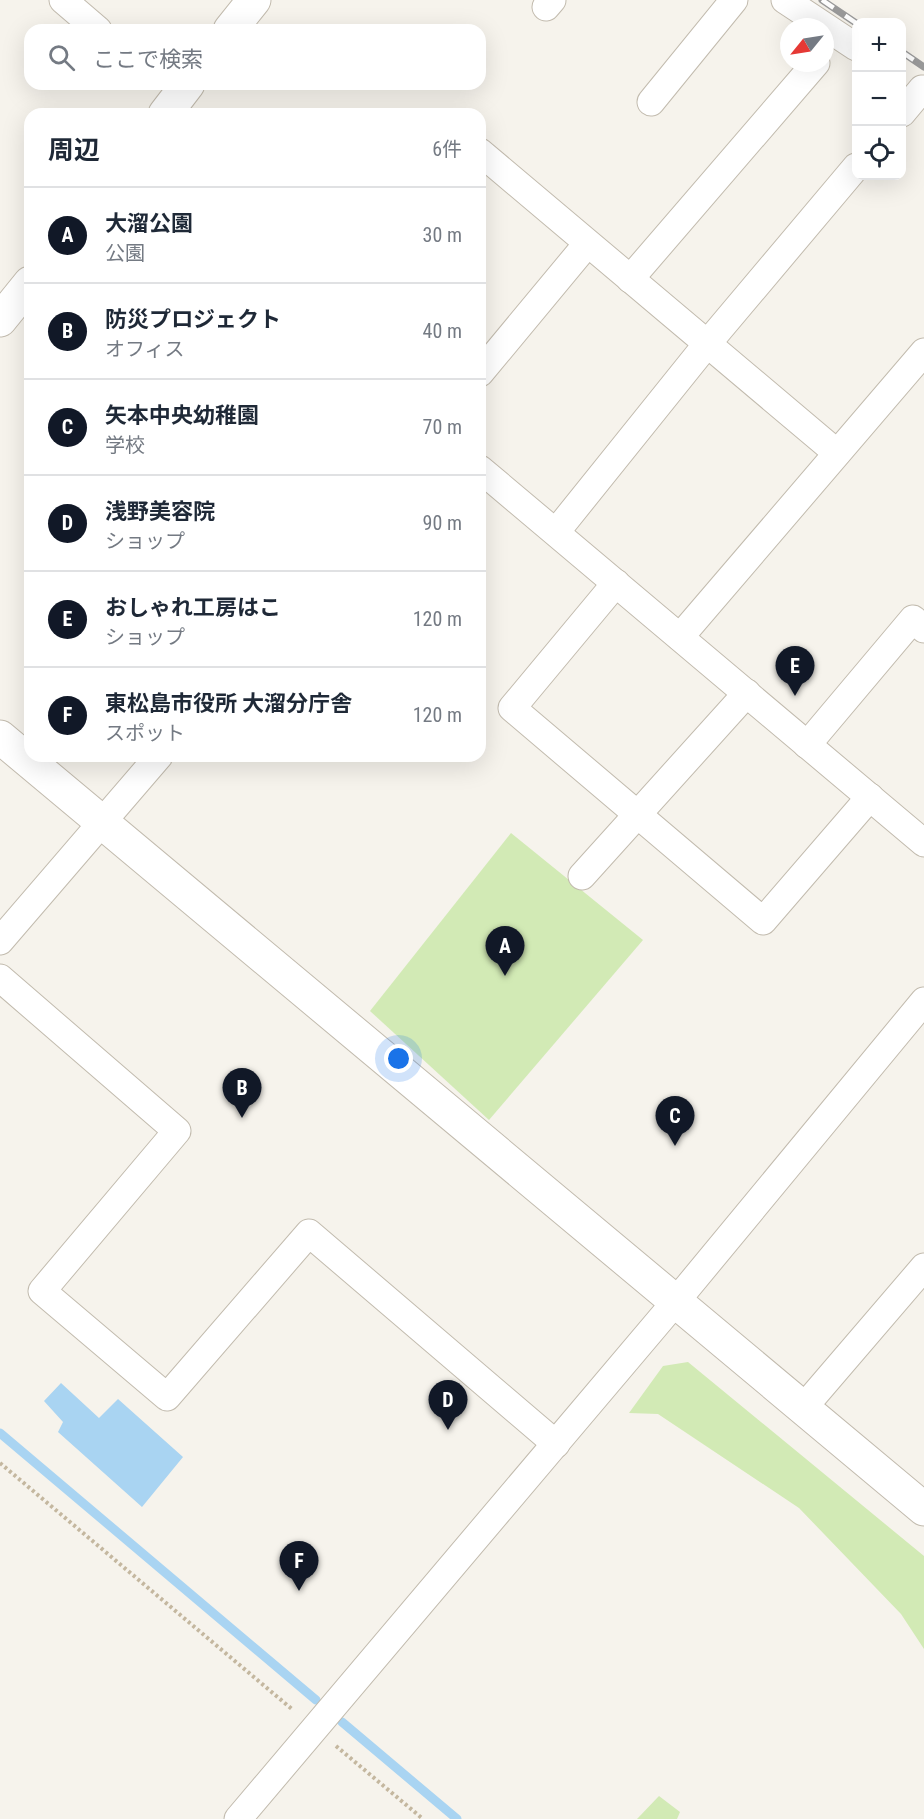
<!DOCTYPE html>
<html lang="ja">
<meta charset="utf-8">
<style>
:root{--surface:#fff;--page:#f2f2f3;--text:#1f2937;--muted:#747a83;--line:#e0e1e3;--accent:#111827}
body{margin:0;font-family:"Roboto Condensed","Noto Sans JP",sans-serif;background:var(--page);color:var(--text)}
.controls{position:absolute;right:18px;top:18px;display:grid;overflow:hidden;border-radius:12px;box-shadow:0 6px 24px #0002}
.controls button{width:54px;height:54px;display:grid;place-items:center;padding:0;border:0;border-bottom:2px solid var(--line);background:var(--surface);color:var(--text);font:30px sans-serif}
.compass{position:absolute;left:780px;top:18px;width:54px;height:54px;border-radius:50%;background:var(--surface);box-shadow:0 6px 24px #0002;rotate:240deg}
.you{position:absolute;left:399px;top:1059px;width:21px;height:21px;margin:-15px;border:4px solid #fff;border-radius:50%;background:#1a73e8;box-shadow:0 0 0 9px #1a73e833}
.badge{display:grid;place-items:center;width:39px;height:39px;border-radius:50%;background:var(--accent);color:#fff;font-size:20px;font-weight:700}
.pin{position:absolute;translate:-50% -50px;filter:drop-shadow(0 2px 3px #0008)}
.pin::after{content:'';position:absolute;top:32px;width:21px;height:18px;background:inherit;clip-path:polygon(0 0,100% 0,50% 100%)}
.list{margin:0;padding:0;list-style:none}
h2{display:flex;justify-content:space-between;align-items:center;height:78px;margin:0;padding:0 24px;font-size:26px}
h2 small{font-size:20px;font-weight:400;color:var(--muted)}
.list li{display:grid;grid-template-columns:39px 1fr auto;gap:18px;align-items:center;box-sizing:border-box;height:96px;padding:0 24px;border-top:2px solid var(--line)}
.list b{display:block;font-size:22px;white-space:nowrap}
.list p{margin:0;font-size:20px;white-space:nowrap;color:var(--muted)}
.list em{font-size:20px;font-style:normal;color:var(--muted)}
.icon{flex:none;width:33px;height:33px;fill:none;stroke:currentColor;stroke-width:2;stroke-linecap:round;stroke-linejoin:round}
.map{position:relative;flex:none;width:924px;height:1819px;overflow:hidden}
.search{position:absolute;background:var(--surface);box-shadow:0 6px 24px #0002;left:24px;top:24px;width:462px;height:66px;display:flex;align-items:center;gap:15px;box-sizing:border-box;padding:0 21px;border-radius:18px;color:var(--muted);font-size:22px}
.panel{position:absolute;background:var(--surface);box-shadow:0 6px 24px #0002;left:24px;top:108px;width:462px;height:654px;border-radius:18px}
.map>svg:first-child{display:block}
</style>
<div class="map">
<svg width="924" height="1819" viewBox="0 0 924 1819">
<rect width="100%" height="100%" fill="#f6f3ec"/>
<g fill="#d2eab5">
<polygon points="511,833 643,940 489,1120 370,1011"/>
<polygon points="688,1362 924,1556 924,1649 901,1614 799,1508 658,1414 629,1413 663,1366"/>
<polygon points="659,1796 680,1812 677,1819 637,1819"/>
</g>
<polygon fill="#a9d4f2" points="61,1383 99,1418 118,1399 183,1457 142,1507 58,1432 63,1422 44,1401"/>
<g fill="none" stroke-linecap="round" stroke-linejoin="round">
<g stroke="#a9d4f2" stroke-width="9">
<polyline points="0,1433 316,1700"/>
<polyline points="342,1722 457,1819"/>
</g>
<defs>
<g id="minor">
<polyline points="63,0 98,30"/>
<polyline points="785,0 856,47"/>
<polyline points="546,7 552,0"/>
<polyline points="651,102 734,0"/>
<polyline points="902,113 922,89"/>
<polyline points="480,152 837,453"/>
<polyline points="630,279 816,63"/>
<polyline points="480,373 587,244"/>
<polyline points="480,469 924,843"/>
<polyline points="556,532 707,344 856,167"/>
<polyline points="616,583 512,708 763,921 870,797"/>
<polyline points="680,637 924,352"/>
<polyline points="807,745 913,619 924,629"/>
<polyline points="582,876 747,693"/>
<polyline points="0,941 159,756"/>
<polyline points="0,978 177,1131 42,1291 167,1397 309,1233 556,1444"/>
<polyline points="804,1407 924,1267"/>
<polyline points="238,1819 677,1300 924,1001"/>
</g>
<g id="tertiary">
<polyline points="230,30 254,0"/>
<polyline points="165,114 188,84"/>
<polyline points="0,320 30,283"/>
<polyline points="0,737 924,1509"/>
</g>
</defs>
<use href="#minor" stroke="#c2bbae" stroke-width="29"/>
<use href="#tertiary" stroke="#c2bbae" stroke-width="35"/>
<g stroke="#c4b79f" stroke-width="4" stroke-dasharray="3 3" stroke-linecap="butt">
<polyline points="0,1463 293,1710"/>
<polyline points="336,1746 423,1819"/>
</g>
<use href="#minor" stroke="#fff" stroke-width="27"/>
<use href="#tertiary" stroke="#fff" stroke-width="33"/>
<defs>
<g id="rail">
<polyline points="822,0 856,23"/>
<polyline points="902,52 924,67"/>
</g>
</defs>
<use href="#rail" stroke="#9a9a9a" stroke-width="7"/>
<use href="#rail" stroke="#fff" stroke-width="4.5" stroke-dasharray="14" stroke-linecap="butt"/>
</g>
</svg>
<div class="controls">
<button>+</button>
<button>−</button>
<button><svg class="icon" aria-label="locate" viewBox="0 0 24 24"><circle cx="12" cy="12" r="6"/><path d="M12 2v4M12 18v4M2 12h4M18 12h4"/></svg></button>
</div>
<svg class="compass" viewBox="-18 -18 36 36"><path d="M0-13l5 13h-10z" fill="#e53935"/><path d="M0 13l5-13h-10z" fill="#747a83"/></svg>
<div class="you"></div>
<div class="pin badge" style="left:505px;top:976px">A</div>
<div class="pin badge" style="left:242px;top:1118px">B</div>
<div class="pin badge" style="left:675px;top:1146px">C</div>
<div class="pin badge" style="left:448px;top:1430px">D</div>
<div class="pin badge" style="left:795px;top:696px">E</div>
<div class="pin badge" style="left:299px;top:1591px">F</div>
<div class="search"><svg class="icon" aria-label="search" viewBox="0 0 24 24"><circle cx="10" cy="10" r="6"/><path d="M15 15l6 6"/></svg>ここで検索</div>
<section class="panel">
<h2>周辺<small>6件</small></h2>
<ul class="list">
<li><span class="badge">A</span><div><b>大溜公園</b><p>公園</p></div><em>30 m</em></li>
<li><span class="badge">B</span><div><b>防災プロジェクト</b><p>オフィス</p></div><em>40 m</em></li>
<li><span class="badge">C</span><div><b>矢本中央幼稚園</b><p>学校</p></div><em>70 m</em></li>
<li><span class="badge">D</span><div><b>浅野美容院</b><p>ショップ</p></div><em>90 m</em></li>
<li><span class="badge">E</span><div><b>おしゃれ工房はこ</b><p>ショップ</p></div><em>120 m</em></li>
<li><span class="badge">F</span><div><b>東松島市役所 大溜分庁舎</b><p>スポット</p></div><em>120 m</em></li>
</ul>
</section>
</div>
